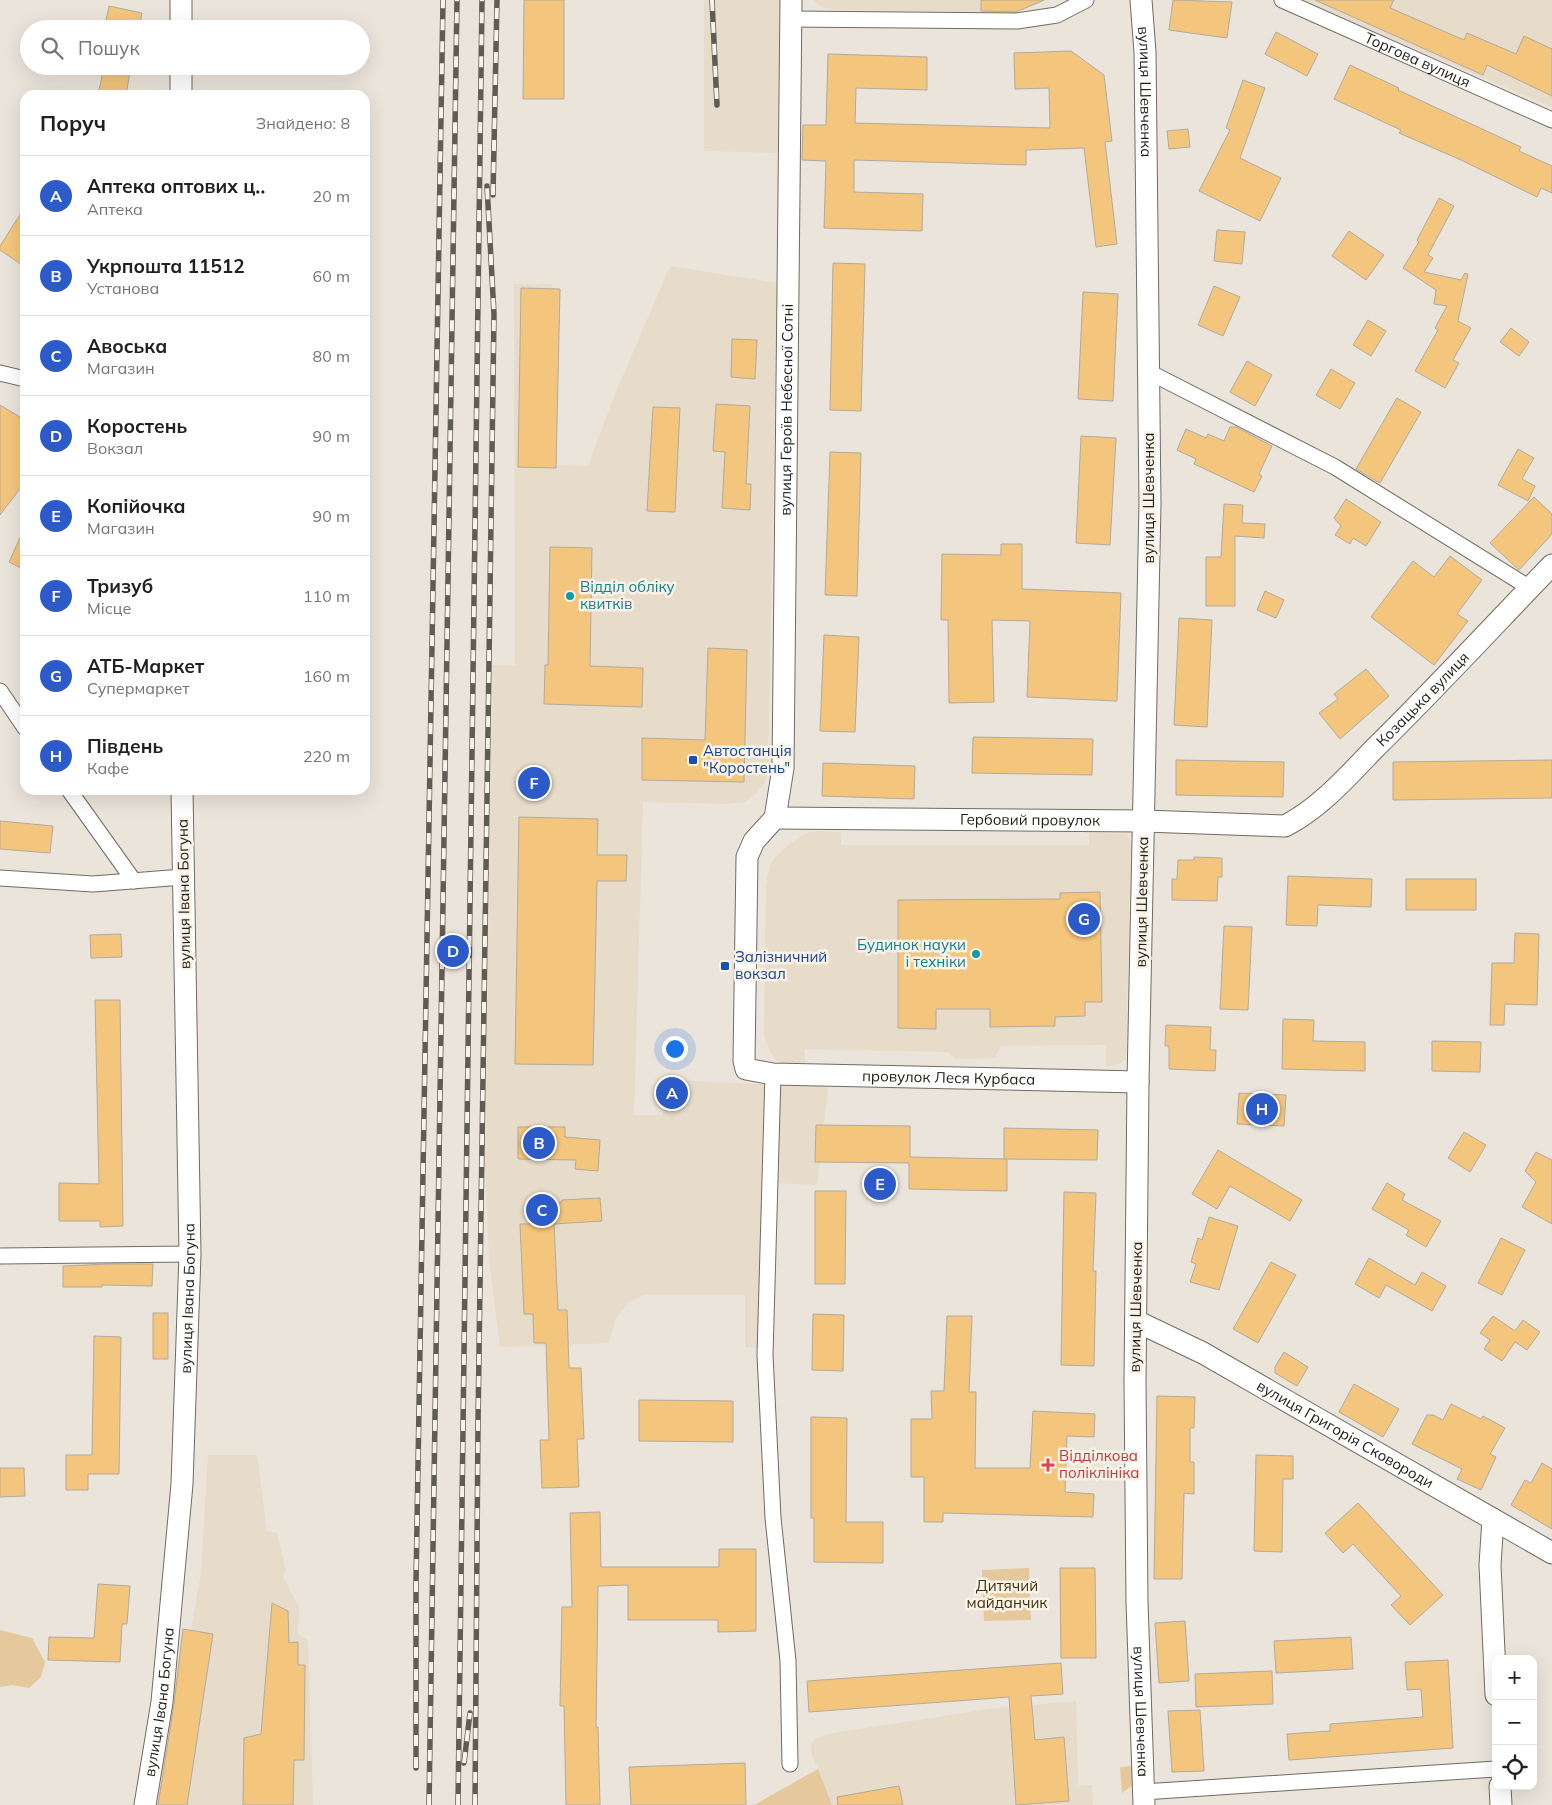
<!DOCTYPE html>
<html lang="uk">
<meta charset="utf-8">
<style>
:root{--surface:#fff;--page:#f6f6f6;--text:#202124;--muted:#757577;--line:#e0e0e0;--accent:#2c5ac8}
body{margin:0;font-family:Mulish,sans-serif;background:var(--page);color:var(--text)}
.controls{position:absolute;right:15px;bottom:15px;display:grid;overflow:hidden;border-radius:10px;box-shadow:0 5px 20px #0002}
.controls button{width:45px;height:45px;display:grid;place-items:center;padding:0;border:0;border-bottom:1px solid var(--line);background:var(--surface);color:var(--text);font:25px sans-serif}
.you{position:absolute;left:674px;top:1048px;width:18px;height:18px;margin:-12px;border:4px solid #fff;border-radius:50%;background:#1a73e8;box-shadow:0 0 0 8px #1a73e833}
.badge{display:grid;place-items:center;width:32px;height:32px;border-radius:50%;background:var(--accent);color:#fff;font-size:16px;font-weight:700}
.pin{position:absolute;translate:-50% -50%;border:2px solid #fff;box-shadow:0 1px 5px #0006}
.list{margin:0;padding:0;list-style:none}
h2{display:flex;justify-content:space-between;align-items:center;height:65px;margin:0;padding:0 20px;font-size:21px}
h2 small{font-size:16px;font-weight:400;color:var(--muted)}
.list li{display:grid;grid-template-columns:32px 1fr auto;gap:15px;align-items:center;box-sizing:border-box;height:80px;padding:0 20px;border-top:1px solid var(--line)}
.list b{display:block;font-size:19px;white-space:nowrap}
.list p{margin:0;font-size:16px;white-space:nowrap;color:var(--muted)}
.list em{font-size:16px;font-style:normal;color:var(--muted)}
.icon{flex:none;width:28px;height:28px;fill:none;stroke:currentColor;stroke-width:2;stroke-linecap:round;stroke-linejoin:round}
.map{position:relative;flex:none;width:1552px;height:1805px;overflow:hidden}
.search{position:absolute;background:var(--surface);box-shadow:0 5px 20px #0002;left:20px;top:20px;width:350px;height:55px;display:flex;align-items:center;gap:12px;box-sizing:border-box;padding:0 18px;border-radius:28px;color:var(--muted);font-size:19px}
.panel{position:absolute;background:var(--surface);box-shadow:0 5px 20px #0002;left:20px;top:90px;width:350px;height:705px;border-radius:15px}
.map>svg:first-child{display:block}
</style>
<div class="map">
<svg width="1552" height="1805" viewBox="0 0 1552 1805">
<rect width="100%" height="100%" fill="#ebe4da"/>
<g fill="#e7dbca">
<polygon points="704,0 780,0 778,153 704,151"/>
<polygon points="813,0 1048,0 1016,12 834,10 821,7"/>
<polygon points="1301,0 1552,0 1552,107"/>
<polygon points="670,266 777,283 768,766 765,783 756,794 745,802 727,804 643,802 634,1115 663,1115 664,1083 668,1080 828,1087 817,1185 773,1183 764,1349 745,1347 745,1295 644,1295 629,1302 616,1318 609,1343 500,1347 489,1259 485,1164 492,665 515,665 514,284 552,284 552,465 588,466 613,399"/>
<polygon points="818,831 841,832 841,845 1089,845 1089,832 1127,834 1131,841 1126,1059 1119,1064 1106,1067 1106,1045 1001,1046 995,1058 956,1059 948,1052 805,1049 805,1065 785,1064 776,1060 770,1052 764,1035 766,885 769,869 774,858 792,842 810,832"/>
<polygon points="208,1455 257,1455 267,1531 277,1533 286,1571 283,1577 299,1607 298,1634 308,1640 313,1805 156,1805 183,1629 191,1630 201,1573"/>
<polygon points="1076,1701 1078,1785 1092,1785 1093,1805 832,1805 811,1752 811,1744 816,1738 827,1734 989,1709"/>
</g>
<g fill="#e5c89b">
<polygon points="1029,1568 1031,1620 984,1621 982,1570"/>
<polygon points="0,1630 32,1638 45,1662 41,1677 29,1688 12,1685 0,1687"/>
<polygon points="1132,1766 1133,1785 1122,1793 1120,1767"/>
<polygon points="818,1769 832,1805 754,1805"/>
</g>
<g fill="#f4c67d" stroke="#b1aaa0">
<polygon points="524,0 564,0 564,99 523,99"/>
<polygon points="981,0 1044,0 1016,12 981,11"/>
<polygon points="1173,0 1232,2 1227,38 1169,30"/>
<polygon points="1315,0 1394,0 1390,8 1464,40 1467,33 1516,54 1524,36 1552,49 1552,96 1487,65 1483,75"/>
<polygon points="109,6 142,13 139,29 105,26"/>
<polygon points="1276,32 1318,54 1307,76 1265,54"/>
<polygon points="1071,51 1104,75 1112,141 1105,142 1117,244 1096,247 1084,148 1026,150 1026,165 854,160 854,192 923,194 922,231 824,228 826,161 802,160 803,125 826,125 828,54 927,57 927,90 856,88 855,123 1050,128 1049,88 1015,89 1014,53"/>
<polygon points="1350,65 1399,88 1398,90 1521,147 1519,151 1552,166 1552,193 1541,188 1537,197 1461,160 1399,133 1401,130 1334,99"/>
<polygon points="104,66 131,66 126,95 98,95"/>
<polygon points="1243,80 1265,88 1240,158 1281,178 1260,221 1199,191 1230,130 1226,128"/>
<polygon points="1188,129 1190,147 1169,149 1167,131"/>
<polygon points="1439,198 1454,206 1428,255 1433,258 1424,272 1461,280 1465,273 1468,274 1458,321 1471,328 1453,360 1459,363 1445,388 1415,371 1438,330 1435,328 1447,306 1434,304 1436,290 1403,268 1419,242 1417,240"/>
<polygon points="25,207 25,267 0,250 0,246"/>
<polygon points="1217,230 1245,232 1242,264 1214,261"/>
<polygon points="1349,231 1384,255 1366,280 1332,256"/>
<polygon points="833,263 865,264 861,411 830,410"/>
<polygon points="1214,286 1240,297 1223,336 1198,325"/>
<polygon points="521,288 560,289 556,468 518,467"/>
<polygon points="1083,292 1118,294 1113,401 1078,399"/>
<polygon points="1368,320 1386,331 1371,356 1353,345"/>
<polygon points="1511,328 1529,342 1519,356 1500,342"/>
<polygon points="732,339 757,340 755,379 731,377"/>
<polygon points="1247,361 1272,375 1255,406 1230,392"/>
<polygon points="1331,369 1355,383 1340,409 1316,395"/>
<polygon points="1397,398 1421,412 1380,483 1356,469"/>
<polygon points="716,404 750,406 746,484 751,484 750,510 722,508 725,452 713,451"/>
<polygon points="0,405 25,420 25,482 0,515"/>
<polygon points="653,407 680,408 675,512 647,511"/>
<polygon points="1230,427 1236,427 1272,446 1259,474 1262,476 1254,492 1194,464 1196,459 1177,450 1186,429 1206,438 1208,434 1224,441"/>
<polygon points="1081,436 1116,438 1110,545 1076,543"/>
<polygon points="1518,449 1534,458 1522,479 1535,486 1528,501 1498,485"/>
<polygon points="830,452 861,453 857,596 825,595"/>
<polygon points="1534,497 1552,514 1552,534 1519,570 1490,543"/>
<polygon points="1346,499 1381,522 1366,546 1353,538 1350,544 1335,535 1341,526 1334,518"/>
<polygon points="1224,504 1243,505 1242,523 1265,524 1264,538 1235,536 1235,606 1206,606 1206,557 1221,557"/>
<polygon points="25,527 25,570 9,562"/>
<polygon points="1001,544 1022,544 1022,589 1121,593 1117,701 1027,697 1030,621 992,620 994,702 949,703 948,620 941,620 942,554 1001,555"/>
<polygon points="550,547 592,548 590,666 643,668 642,707 544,704 545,665 548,665"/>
<polygon points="1450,556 1482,580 1457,614 1468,621 1434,665 1371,617 1413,561 1434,577"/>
<polygon points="1265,591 1284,600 1276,618 1257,610"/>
<polygon points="1179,618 1212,620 1207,727 1174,725"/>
<polygon points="824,635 859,637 855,732 820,731"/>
<polygon points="708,648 747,650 744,782 642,780 642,738 705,740"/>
<polygon points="1366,669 1389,696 1340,739 1319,713 1338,699 1334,694"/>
<polygon points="973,737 1093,739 1092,775 972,773"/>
<polygon points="1176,760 1284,762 1283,797 1176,795"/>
<polygon points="1552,760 1552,798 1393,800 1393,762"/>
<polygon points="823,763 915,766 914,799 822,796"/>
<polygon points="519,817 598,819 597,855 627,855 626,881 597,881 593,1065 515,1064"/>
<polygon points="0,821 53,826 50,853 0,849"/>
<polygon points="1194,857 1222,858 1222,877 1218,877 1217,901 1172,900 1172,879 1177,879 1178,860 1194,860"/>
<polygon points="1288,876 1372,879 1371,907 1318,905 1317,926 1286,925"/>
<rect x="1406" y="879" width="70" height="31"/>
<polygon points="1100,892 1102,1002 1085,1002 1085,1016 1055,1017 1055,1026 990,1027 990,1009 936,1009 936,1029 898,1028 898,900 1060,899 1060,893"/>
<polygon points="1224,926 1252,927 1248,1010 1220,1009"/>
<polygon points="1515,933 1539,934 1537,1005 1505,1004 1504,1025 1490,1025 1492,963 1514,963"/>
<polygon points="121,934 122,957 91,958 90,935"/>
<polygon points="95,1000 120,1000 123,1226 100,1227 100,1221 59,1221 59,1183 99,1184"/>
<polygon points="1283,1019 1314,1020 1313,1041 1365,1042 1365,1071 1282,1069"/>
<polygon points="1166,1025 1211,1027 1210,1050 1216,1050 1215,1071 1169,1069 1169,1046 1165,1046"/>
<polygon points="1432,1041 1481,1042 1480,1072 1432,1071"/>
<polygon points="1239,1093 1286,1095 1284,1126 1237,1124"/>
<polygon points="816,1125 910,1126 910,1157 1007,1159 1007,1191 909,1189 909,1163 815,1162"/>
<polygon points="518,1127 565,1127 565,1137 600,1140 598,1171 575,1169 576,1160 518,1159"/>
<polygon points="1004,1128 1098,1130 1097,1160 1004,1159"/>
<polygon points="1464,1132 1486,1145 1470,1172 1448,1158"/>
<polygon points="1218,1150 1302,1200 1290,1221 1230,1186 1217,1209 1192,1194"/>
<polygon points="1536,1152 1552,1160 1552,1224 1522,1207 1536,1182 1525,1171"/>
<polygon points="1387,1183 1405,1194 1402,1200 1441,1221 1426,1247 1406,1235 1409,1230 1372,1209"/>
<polygon points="815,1191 846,1191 845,1284 815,1284"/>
<polygon points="1064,1192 1096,1193 1093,1271 1096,1271 1094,1366 1061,1365"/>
<polygon points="600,1198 602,1221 554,1224 558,1310 567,1310 569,1368 581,1368 584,1439 577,1439 579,1487 542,1488 540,1440 549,1440 546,1343 534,1343 533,1314 524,1314 520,1224 530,1224 527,1206 562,1202 562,1200"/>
<polygon points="1209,1217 1238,1226 1219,1290 1190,1282 1196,1264 1191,1262 1198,1238 1202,1240"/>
<polygon points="1501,1238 1525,1250 1502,1295 1478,1283"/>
<polygon points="1369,1258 1415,1285 1422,1272 1446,1286 1432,1311 1386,1285 1379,1298 1355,1284"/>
<polygon points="1271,1262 1296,1275 1258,1343 1233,1329"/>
<polygon points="110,1264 153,1264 152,1286 102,1285 102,1287 63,1287 63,1266"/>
<rect x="153" y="1313" width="15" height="46"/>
<polygon points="813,1314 844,1315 843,1371 812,1370"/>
<polygon points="947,1316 972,1316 969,1392 976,1392 975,1468 1030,1468 1033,1411 1095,1414 1094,1437 1067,1436 1065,1492 1094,1494 1093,1517 943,1513 943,1522 924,1522 924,1477 911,1477 911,1419 932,1419 931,1391 944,1391"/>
<polygon points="1493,1316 1515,1331 1523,1320 1540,1332 1527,1350 1515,1342 1502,1361 1484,1349 1490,1340 1480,1333"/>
<polygon points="94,1336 121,1337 119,1474 88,1474 88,1490 66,1490 66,1455 92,1455"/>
<polygon points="1284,1352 1308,1367 1297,1386 1275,1373 1275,1367"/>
<polygon points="1354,1384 1399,1409 1383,1437 1339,1412"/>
<polygon points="1157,1396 1195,1397 1194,1428 1190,1428 1190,1462 1194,1462 1194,1494 1184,1493 1182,1579 1154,1579"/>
<polygon points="639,1400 733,1401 733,1442 639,1441"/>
<polygon points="1451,1404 1481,1419 1483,1416 1505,1428 1490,1454 1496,1457 1481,1490 1457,1479 1462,1469 1412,1444 1427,1415 1433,1415 1443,1420"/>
<polygon points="811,1417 847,1418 846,1522 883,1522 883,1563 814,1562 814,1518 811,1518"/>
<polygon points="1256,1455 1293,1456 1293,1479 1283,1479 1282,1552 1254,1551"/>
<polygon points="1542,1463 1552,1469 1552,1529 1511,1505 1525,1480 1531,1483"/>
<polygon points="0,1468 24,1468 25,1496 0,1497"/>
<polygon points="1358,1503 1443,1595 1410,1625 1391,1605 1401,1596 1353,1544 1343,1553 1325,1533"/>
<polygon points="600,1512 601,1567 719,1567 719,1549 756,1549 756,1631 718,1632 718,1620 628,1620 628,1585 598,1586 596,1727 598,1727 600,1805 566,1805 564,1706 560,1706 562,1607 572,1607 570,1513"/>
<polygon points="1060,1568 1095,1568 1096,1658 1061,1658"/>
<polygon points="98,1584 130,1586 127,1624 122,1624 120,1662 48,1660 49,1637 94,1638"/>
<polygon points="272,1603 288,1611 289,1643 298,1642 298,1665 305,1665 304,1760 294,1760 293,1805 243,1805 244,1738 261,1734"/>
<polygon points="1185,1621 1189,1681 1159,1683 1155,1623"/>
<polygon points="183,1629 213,1634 187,1805 158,1805 174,1704"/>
<polygon points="1351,1637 1353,1669 1276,1673 1274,1641"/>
<polygon points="1448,1660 1453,1748 1289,1760 1287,1734 1330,1731 1330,1724 1423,1717 1421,1689 1407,1690 1405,1662"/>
<polygon points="1061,1663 1063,1694 1031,1696 1035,1740 1064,1737 1069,1801 1016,1805 1009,1697 809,1712 807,1681"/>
<polygon points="1272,1671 1273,1704 1196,1707 1195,1674"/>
<polygon points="1200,1710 1204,1771 1172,1772 1168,1711"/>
<polygon points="745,1763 746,1805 631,1805 629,1767"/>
<polygon points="899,1786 903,1805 838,1805 837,1797"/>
</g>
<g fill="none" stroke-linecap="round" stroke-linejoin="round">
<defs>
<g id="street">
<path id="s1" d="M1282 0 1552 120"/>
<polyline points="791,19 1017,21 1057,15 1086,0"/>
<polyline points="1149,372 1335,467 1530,588"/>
<polyline points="0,373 25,379"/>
<polyline points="0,691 25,728"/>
<polyline points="69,790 134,881"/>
<polyline points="0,878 93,884 183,877"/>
<polyline points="773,1074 765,1355 773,1518 788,1661 790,1764"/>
<polyline points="0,1256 190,1254"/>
<polyline points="1143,1792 1496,1769"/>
</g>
<g id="secondary">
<path id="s2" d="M1141 0 1145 52 1150 503 1138 1082 1135 1382 1137 1602 1144 1805"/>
<polyline points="181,29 181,0"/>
<polyline points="181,95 181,66"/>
<path id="s3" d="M775 818 1144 821 1285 826C1320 808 1347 777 1374 749 1435 689 1493 626 1552 565"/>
<path id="s4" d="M775 818 783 768 791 0"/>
<path id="s5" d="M775 818 754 841 747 857 744 1061 746 1069 773 1074 1138 1082"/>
<path id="s6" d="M1136 1321 1203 1353 1552 1553"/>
<polyline points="1493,1519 1490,1565 1496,1695"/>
<polyline points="1500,1786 1501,1805"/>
<path id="s7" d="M145 1805 162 1702 182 1484 190 1254 182 790"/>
</g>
</defs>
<use href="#street" stroke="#716b62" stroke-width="17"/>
<use href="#secondary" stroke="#716b62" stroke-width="23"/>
<use href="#street" stroke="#fff" stroke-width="15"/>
<use href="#secondary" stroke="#fff" stroke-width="21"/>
<defs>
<g id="rail">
<polyline points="712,0 717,105"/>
<polyline points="493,195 497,0"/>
<polyline points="464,1763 470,1713"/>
<polyline points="416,1768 416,1583 443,0"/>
<polyline points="429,1805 457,0"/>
<polyline points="458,1805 482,0"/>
<polyline points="475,1805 478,1423 494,314 487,186"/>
</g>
</defs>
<use href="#rail" stroke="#5f5b55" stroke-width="5.5"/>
<use href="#rail" stroke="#f9f2e7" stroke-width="4" stroke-dasharray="11" stroke-linecap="butt"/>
</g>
<g fill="#0f9aa8" stroke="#f9f2e7" stroke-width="2">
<circle cx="570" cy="596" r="5"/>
<circle cx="976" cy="954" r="5"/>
</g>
<g fill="#1a4fb4" stroke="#f9f2e7" stroke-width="2">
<rect x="688" y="755" width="10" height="10" rx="2.5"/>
<rect x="720" y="961" width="10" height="10" rx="2.5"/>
</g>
<path fill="#e0444e" stroke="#f9f2e7" stroke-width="2" d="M1045.5 1457.5h5v5h5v5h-5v5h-5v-5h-5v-5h5z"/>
<g text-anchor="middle" stroke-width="5" stroke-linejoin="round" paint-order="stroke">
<g font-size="15" fill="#201d19" stroke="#f9f2e7">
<text dy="5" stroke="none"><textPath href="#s1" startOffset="148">Торгова вулиця</textPath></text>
<text dy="5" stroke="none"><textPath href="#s2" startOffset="92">вулиця Шевченка</textPath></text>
<text dy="5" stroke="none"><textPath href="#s4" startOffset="409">вулиця Героїв Небесної Сотні</textPath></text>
<text transform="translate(1149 498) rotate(-90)" y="5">вулиця Шевченка</text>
<text dy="5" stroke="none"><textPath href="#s3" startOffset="698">Козацька вулиця</textPath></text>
<text dy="5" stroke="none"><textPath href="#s3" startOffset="255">Гербовий провулок</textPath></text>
<text transform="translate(184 894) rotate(-91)" y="5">вулиця Івана Богуна</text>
<text transform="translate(1142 902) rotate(-89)" y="5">вулиця Шевченка</text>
<text dy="5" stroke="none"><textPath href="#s5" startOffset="464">провулок Леся Курбаса</textPath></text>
<text dy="5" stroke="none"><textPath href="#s7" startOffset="509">вулиця Івана Богуна</textPath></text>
<text transform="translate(1136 1307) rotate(-89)" y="5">вулиця Шевченка</text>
<text dy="5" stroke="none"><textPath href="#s6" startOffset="238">вулиця Григорія Сковороди</textPath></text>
<text dy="5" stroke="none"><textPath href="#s7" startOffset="104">вулиця Івана Богуна</textPath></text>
<text dy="5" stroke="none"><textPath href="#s2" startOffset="1712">вулиця Шевченка</textPath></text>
</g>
<g font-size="15" fill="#0d838f" stroke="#f9f2e7" text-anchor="start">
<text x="580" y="592">Відділ обліку<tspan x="580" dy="17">квитків</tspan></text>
<text x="966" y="950" text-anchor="end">Будинок науки<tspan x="966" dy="17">і техніки</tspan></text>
</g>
<g font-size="15" fill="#164399" stroke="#f9f2e7" text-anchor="start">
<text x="703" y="756">Автостанція<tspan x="703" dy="17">"Коростень"</tspan></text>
<text x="735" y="962">Залізничний<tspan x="735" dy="17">вокзал</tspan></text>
</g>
<g font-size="15" fill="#be3a42" stroke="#f9f2e7" text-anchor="start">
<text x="1059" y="1461">Відділкова<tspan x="1059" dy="17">поліклініка</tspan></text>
</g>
<g font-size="15" fill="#412f0e" stroke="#f9f2e7">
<text x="1007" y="1591">Дитячий<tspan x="1007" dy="17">майданчик</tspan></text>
</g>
</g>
</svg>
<div class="controls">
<button>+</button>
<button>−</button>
<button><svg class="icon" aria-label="locate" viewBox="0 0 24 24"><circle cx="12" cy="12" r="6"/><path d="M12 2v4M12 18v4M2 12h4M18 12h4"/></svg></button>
</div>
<div class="you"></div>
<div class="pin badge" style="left:672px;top:1093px">A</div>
<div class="pin badge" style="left:539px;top:1143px">B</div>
<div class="pin badge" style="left:542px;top:1210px">C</div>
<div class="pin badge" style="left:453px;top:951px">D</div>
<div class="pin badge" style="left:880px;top:1184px">E</div>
<div class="pin badge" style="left:534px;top:783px">F</div>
<div class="pin badge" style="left:1084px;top:919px">G</div>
<div class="pin badge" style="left:1262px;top:1109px">H</div>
<div class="search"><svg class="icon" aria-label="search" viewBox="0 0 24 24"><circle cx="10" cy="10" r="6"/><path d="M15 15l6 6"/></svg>Пошук</div>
<section class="panel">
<h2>Поруч<small>Знайдено: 8</small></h2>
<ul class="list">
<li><span class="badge">A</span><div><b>Аптека оптових ц‥</b><p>Аптека</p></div><em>20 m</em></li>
<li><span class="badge">B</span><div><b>Укрпошта 11512</b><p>Установа</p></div><em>60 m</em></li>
<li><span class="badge">C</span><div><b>Авоська</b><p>Магазин</p></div><em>80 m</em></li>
<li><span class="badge">D</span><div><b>Коростень</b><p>Вокзал</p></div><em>90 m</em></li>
<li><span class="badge">E</span><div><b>Копійочка</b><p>Магазин</p></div><em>90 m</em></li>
<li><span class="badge">F</span><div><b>Тризуб</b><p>Місце</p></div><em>110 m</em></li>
<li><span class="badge">G</span><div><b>АТБ-Маркет</b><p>Супермаркет</p></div><em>160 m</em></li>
<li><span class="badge">H</span><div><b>Південь</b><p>Кафе</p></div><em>220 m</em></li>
</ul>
</section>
</div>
